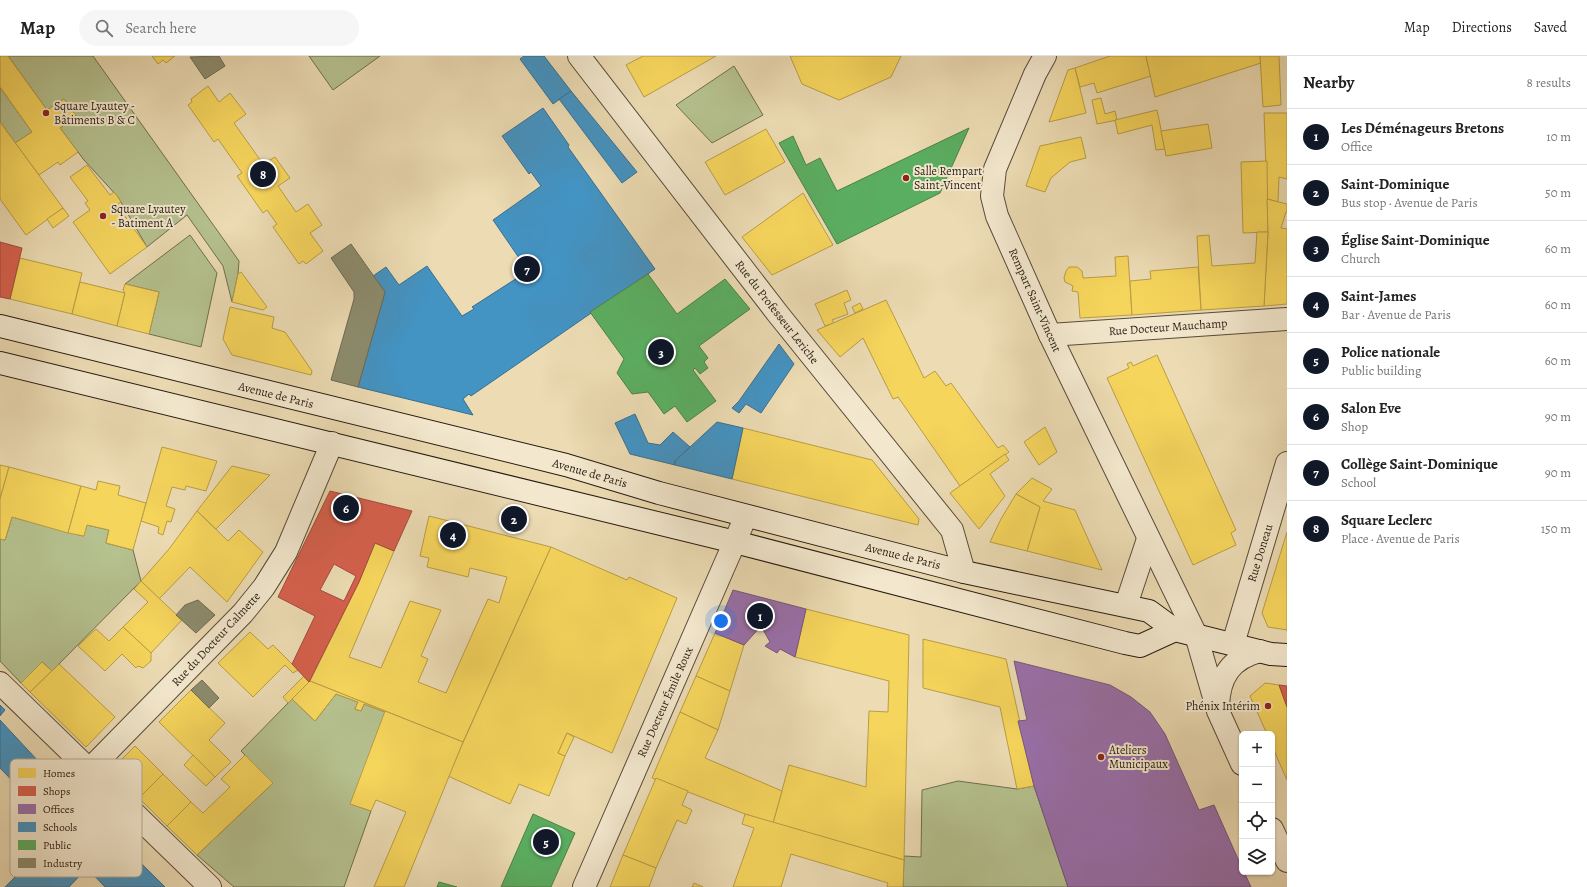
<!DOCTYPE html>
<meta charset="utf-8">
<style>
:root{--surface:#fff;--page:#f6f6f6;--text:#222;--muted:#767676;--line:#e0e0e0;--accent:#111827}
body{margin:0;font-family:Alegreya,serif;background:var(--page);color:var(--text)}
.controls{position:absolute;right:12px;bottom:12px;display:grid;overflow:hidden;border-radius:6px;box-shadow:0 1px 3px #0004}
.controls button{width:36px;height:36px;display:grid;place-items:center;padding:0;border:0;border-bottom:1px solid var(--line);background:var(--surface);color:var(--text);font:20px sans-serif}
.you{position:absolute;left:721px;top:565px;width:14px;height:14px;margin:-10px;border:3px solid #fff;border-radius:50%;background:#1a73e8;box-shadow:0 0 0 6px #1a73e833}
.badge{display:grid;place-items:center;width:26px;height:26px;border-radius:50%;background:var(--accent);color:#fff;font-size:13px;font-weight:700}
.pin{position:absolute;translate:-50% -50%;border:2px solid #fff;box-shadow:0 1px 4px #0006}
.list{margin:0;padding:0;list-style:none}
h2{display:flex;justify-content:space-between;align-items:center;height:52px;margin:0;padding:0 16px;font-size:17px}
h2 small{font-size:13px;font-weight:400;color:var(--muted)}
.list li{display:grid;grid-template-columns:26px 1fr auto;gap:12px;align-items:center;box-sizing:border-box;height:56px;padding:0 16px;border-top:1px solid var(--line)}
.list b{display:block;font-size:15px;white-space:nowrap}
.list p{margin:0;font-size:13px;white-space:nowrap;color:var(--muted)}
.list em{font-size:13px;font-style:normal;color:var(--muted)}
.icon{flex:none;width:22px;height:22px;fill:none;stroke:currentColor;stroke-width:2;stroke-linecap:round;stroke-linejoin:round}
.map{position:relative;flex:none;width:1287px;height:831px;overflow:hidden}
header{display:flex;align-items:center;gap:24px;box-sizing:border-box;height:56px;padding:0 20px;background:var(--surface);border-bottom:1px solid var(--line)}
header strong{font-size:19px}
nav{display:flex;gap:22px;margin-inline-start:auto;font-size:14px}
.search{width:280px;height:36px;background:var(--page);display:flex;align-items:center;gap:10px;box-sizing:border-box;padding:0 14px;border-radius:22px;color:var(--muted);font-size:15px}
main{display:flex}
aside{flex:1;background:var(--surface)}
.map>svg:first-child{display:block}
</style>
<header>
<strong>Map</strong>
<div class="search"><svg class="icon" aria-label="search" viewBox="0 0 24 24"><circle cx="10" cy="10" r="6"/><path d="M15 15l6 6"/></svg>Search here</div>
<nav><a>Map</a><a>Directions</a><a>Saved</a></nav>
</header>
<main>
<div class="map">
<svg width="1287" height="831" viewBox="0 0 1287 831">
<rect width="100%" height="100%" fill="#ecdbb3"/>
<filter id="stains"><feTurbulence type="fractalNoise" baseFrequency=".005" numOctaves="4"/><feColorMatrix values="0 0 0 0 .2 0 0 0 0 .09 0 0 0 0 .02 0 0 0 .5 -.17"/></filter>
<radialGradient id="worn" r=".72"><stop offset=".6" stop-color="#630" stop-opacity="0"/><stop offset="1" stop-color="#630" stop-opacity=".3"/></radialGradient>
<g fill="#b5c18f" stroke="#6e6e50">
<polygon points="8,0 93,0 239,205 238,218 232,246 223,210 187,159 147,191 118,141 84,104 60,72 76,60 64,43 47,54"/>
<polygon points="309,0 380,0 333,34"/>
<polygon points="734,10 763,59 712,87 676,49"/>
<polygon points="0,31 32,76 15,87 0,66"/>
<polygon points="190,179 217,217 201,291 149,278 159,236 125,228"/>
<polygon points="12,461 83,480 87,469 109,474 106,487 133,494 141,525 52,615 42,606 21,627 0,605 0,483 5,484"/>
<polygon points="336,638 358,646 355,653 361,655 364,648 385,656 351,748 371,755 344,831 234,831 197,799 273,727 241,695 292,643 315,665"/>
<polygon points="958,725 1017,733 1034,730 1068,831 903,831 904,800 921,801 922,734"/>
</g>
<g fill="#f6d55c" stroke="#b89d46">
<polygon points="0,0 8,0 47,54 64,43 76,60 60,72 78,96 60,109 58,106 39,119 15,87 32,76 0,31"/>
<polygon points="152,0 175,0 166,7 163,4 158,8"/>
<polygon points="643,0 716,0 644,41 626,9"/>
<polygon points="790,0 901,0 891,21 839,44 802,28"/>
<polygon points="1110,0 1146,0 1151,20 1097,37 1094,27 1080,31 1075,12"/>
<polygon points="1146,0 1260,0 1261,7 1155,41"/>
<polygon points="1260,0 1279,0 1281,49 1263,51"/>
<polygon points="1075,12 1086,57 1049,66 1068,14"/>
<polygon points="208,30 219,46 230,37 246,58 234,67 263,108 275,101 290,122 278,130 296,156 308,148 322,169 310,177 323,195 306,208 303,205 299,208 273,171 277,168 267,154 263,157 237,120 242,117 218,83 214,86 188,49 192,46 191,43"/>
<polygon points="1101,42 1105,58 1115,55 1117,64 1097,68 1092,44"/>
<polygon points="1157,54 1165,93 1156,94 1152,69 1118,78 1115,64"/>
<polygon points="1264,57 1287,57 1287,123 1279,121 1278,146 1267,143"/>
<polygon points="0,66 63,152 26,179 0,143"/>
<polygon points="1208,68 1212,92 1166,100 1161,75"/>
<polygon points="766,73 785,106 725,139 705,106"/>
<polygon points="1081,81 1086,102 1070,106 1051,122 1045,136 1026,130 1040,90"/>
<polygon points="1267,105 1268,176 1243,177 1241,106"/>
<polygon points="87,109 110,139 114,136 118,141 121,146 117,149 147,191 110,218 73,166 90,154 85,147 88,145 70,121"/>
<polygon points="803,137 833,189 772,219 742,181"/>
<polygon points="1267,143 1287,148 1287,156 1286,156 1281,172 1287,173 1287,248 1264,250 1268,176"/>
<polygon points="63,152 69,160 53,172 47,163"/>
<polygon points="1257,176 1268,176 1264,250 1201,254 1197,180 1209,179 1212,210 1255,207"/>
<polygon points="1128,200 1132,259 1080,262 1078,236 1072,235 1073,230 1065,226 1064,222 1066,215 1069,211 1077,211 1082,215 1083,222 1116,220 1115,201"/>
<polygon points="20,202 82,217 72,258 10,243"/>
<polygon points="1198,211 1201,254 1132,259 1130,225 1151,223 1150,215"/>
<polygon points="241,216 267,251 263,254 232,246 238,218"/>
<polygon points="80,226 125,237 117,270 72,258"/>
<polygon points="125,228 159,236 149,278 117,270 125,237 123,234"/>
<polygon points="847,234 851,244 844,247 848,258 832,264 834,267 825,270 815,248"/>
<polygon points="886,244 924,322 935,315 946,330 951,327 998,392 1003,389 1009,396 960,430 898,341 893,343 863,282 840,301 817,274"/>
<polygon points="860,247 863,253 855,257 852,251"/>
<polygon points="230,251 274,261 272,272 285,276 312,315 311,319 232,299 223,283"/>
<polygon points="1157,299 1236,474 1231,477 1236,489 1193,509 1107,322 1129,312 1127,308 1131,306 1133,310"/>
<polygon points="1045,371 1057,396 1039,409 1024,386"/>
<polygon points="743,372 872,404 919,463 918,469 732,423"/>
<polygon points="162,391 217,405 206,435 186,430 185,434 172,431 166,450 175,453 171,466 167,465 163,479 158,477 159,471 141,465"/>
<polygon points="1005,398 1009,404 990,418 1005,440 979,473 950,437"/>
<polygon points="0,409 9,411 0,443"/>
<polygon points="232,410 270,419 216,473 197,455"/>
<polygon points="9,411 81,430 68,477 12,461 5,484 0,483 0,443"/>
<polygon points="1032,422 1052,433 1043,445 1075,454 1102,514 1027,495 1040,451 1016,438"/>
<polygon points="98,425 120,430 118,439 146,447 133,494 106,487 109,474 87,469 84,480 68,477 81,430 96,434"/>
<polygon points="1016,438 1040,451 1027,495 990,486 1001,463"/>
<polygon points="197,455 228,485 239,474 263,496 227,546 190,511 159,543 141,525 169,493"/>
<polygon points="429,460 551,491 463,686 310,625 359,526 375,487 394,495 349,601 381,612 410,545 441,554 421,600 428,603 418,626 446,637 488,543 499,547 507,521 470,512 468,521 427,511 429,502 420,500"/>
<polygon points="1287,476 1287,574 1268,571 1262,557"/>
<polygon points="551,491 627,524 629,521 677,542 612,697 567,677 558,697 565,700 549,740 519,728 510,748 448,720"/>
<polygon points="141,525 182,564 151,597 123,571 148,546 134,533"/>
<polygon points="806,553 909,579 904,804 773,767 789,709 866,731 869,655 888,656 889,625 795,601"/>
<polygon points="123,571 151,597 151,605 143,612 138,610 136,612 122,598 105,615 78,590 96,573 109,585"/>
<polygon points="250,576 268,593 273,589 298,614 293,617 285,609 253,641 218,607"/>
<polygon points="715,577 744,589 730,635 696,620"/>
<polygon points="923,583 1006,603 1034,730 1017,733 1000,651 923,632"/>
<polygon points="42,606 52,615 30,636 21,627"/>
<polygon points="59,608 115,661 86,691 30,636"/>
<polygon points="304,620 309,626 288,647 283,641"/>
<polygon points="696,620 730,635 718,674 680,656"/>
<polygon points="310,625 385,655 385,656 364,648 361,655 355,653 358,646 336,638 315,665 292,643"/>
<polygon points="1265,627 1279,629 1287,651 1287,724 1272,690 1272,678 1267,678 1250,640"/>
<polygon points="191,634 225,667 209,684 231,706 215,721 159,666"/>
<polygon points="385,655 463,686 404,831 374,831 406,756 376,744 371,755 350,748"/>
<polygon points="680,656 718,674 705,702 782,735 773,767 745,758 652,722"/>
<polygon points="567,677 574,681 565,700 558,697"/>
<polygon points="135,690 163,718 139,742 110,715"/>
<polygon points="193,699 215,721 206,730 184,709"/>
<polygon points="245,699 273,727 197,799 167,770 191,746 203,757 230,731 221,723"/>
<polygon points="163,718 191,746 167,770 139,742"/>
<polygon points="656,722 688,735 682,749 692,754 686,768 677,764 656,812 623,799"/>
<polygon points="745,758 904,804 903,831 887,831 888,827 791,798 781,831 733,831 754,772 742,768"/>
<polygon points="623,799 656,812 649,831 610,831"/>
<polygon points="694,827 703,831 692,831"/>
</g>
<g fill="#d6604d" stroke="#a24b3b" fill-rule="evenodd">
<polygon points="0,186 22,192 10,243 0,241"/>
<path d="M330 435 412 455 394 495 375 487 359 526 309 626 292 608 315 560 278 541ZM334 508 356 520 344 545 320 534Z"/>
<polygon points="1279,629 1287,630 1287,651"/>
</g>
<g fill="#9970ab" stroke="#77567d">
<polygon points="733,534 806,553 795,601 780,593 777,597 765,590 770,586 761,570 744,589 715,577"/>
<polygon points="1014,605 1110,629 1131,641 1150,656 1165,678 1199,754 1214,749 1242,812 1242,816 1244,816 1251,831 1068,831 1034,730 1018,665 1027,664"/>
</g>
<g fill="#4393c3" stroke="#3b6f8e">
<polygon points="524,0 544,0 571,35 553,48 520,3"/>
<polygon points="571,35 637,116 622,127 559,43"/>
<polygon points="543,52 569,89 568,91 655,213 471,340 469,338 463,343 473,359 358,331 385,236 373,220 386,211 399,229 427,210 462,260 474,253 472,251 528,215 493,164 541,130 531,116 529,118 502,80"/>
<polygon points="779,288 794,308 761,357 746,348 739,357 732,352 739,345"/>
<polygon points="635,358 648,387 660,389 673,376 690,391 675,405 675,409 630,398 615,367"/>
<polygon points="717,366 743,372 732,423 675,409 675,405"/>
<polygon points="0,649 5,654 0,660"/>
<polygon points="0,664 40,707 165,831 105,831 87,812 69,831 5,831 61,775 0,712"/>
</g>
<g fill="#5aae61" stroke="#4b8249">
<polygon points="969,72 940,137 837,188 779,87 793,80 806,109 820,102 837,135"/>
<polygon points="648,218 677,258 725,223 750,253 699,290 708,302 704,306 708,312 700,318 695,312 693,314 716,345 687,366 675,350 664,358 648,336 632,338 617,317 624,303 590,256"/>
<polygon points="533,758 575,777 551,831 501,831"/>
<polygon points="439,826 457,831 437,831"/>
</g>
<g fill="#8c8c6e" stroke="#6e6a52">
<polygon points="219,0 225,10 205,23 190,1"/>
<polygon points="351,188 385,236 358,331 331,324 354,243 354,236 331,202"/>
<polygon points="198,544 215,559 196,577 176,559 185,549"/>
<polygon points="202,624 219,642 209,652 191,634"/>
</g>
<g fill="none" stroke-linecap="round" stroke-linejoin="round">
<defs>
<g id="minor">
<polyline points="579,0 778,258 952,474 964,516"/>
<polyline points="1045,0 1035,18 995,113 992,140 997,160 1050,279 1196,579"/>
<polyline points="1050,279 1287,263"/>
<polyline points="1126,549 1148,483"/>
<polyline points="1233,588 1287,407"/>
<polyline points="0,627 210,831"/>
<polyline points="89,714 243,557 264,531 286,496 332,387"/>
<polyline points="584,831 746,460"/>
</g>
<g id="tertiary">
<polyline points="1196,579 1218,655 1242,708"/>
<path d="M1218 650C1219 621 1231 602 1260 595"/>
<polyline points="1272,773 1287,805"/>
</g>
<g id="secondary">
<polyline points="0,270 566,409 659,437 964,516 1149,555 1175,574 1271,598 1287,599"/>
<polyline points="0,307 735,486 1125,587 1140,590 1175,574"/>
</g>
</defs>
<use href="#minor" stroke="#584b3a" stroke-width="24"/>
<use href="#tertiary" stroke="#584b3a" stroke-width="24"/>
<use href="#secondary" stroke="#271b11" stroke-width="24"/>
<use href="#minor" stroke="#f3e8ce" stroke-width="22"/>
<use href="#tertiary" stroke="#f3e8ce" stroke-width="22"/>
<use href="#secondary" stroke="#f3e8ce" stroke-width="22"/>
</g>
<g fill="#8f2418" stroke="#f3e8ce" stroke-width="1.5">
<circle cx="46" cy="57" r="4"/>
<circle cx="906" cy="122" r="4"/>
<circle cx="103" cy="160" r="4"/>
<circle cx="1268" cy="650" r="4"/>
<circle cx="1101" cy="701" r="4"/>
</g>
<g text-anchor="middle" stroke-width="4" stroke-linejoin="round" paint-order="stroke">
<g font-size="12" fill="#271b11" stroke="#f3e8ce" text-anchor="start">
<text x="54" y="54">Square Lyautey -<tspan x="54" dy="14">Bâtiments B &amp; C</tspan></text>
<text x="914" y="119">Salle Rempart<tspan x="914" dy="14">Saint-Vincent</tspan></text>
<text x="111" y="157">Square Lyautey<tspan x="111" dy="14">- Batiment A</tspan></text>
<text x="1260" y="654" text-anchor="end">Phénix Intérim</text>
<text x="1109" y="698">Ateliers<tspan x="1109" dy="14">Municipaux</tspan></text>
</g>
<g font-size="12" fill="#271b11" stroke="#f3e8ce">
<text transform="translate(1035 244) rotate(66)" y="4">Rempart Saint-Vincent</text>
<text transform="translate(777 256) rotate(52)" y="4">Rue du Professeur Leriche</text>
<text transform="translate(1168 271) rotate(-4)" y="4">Rue Docteur Mauchamp</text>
<text transform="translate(276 339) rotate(14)" y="4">Avenue de Paris</text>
<text transform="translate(590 417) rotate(16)" y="4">Avenue de Paris</text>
<text transform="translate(1260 497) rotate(-73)" y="4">Rue Doneau</text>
<text transform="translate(903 500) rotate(14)" y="4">Avenue de Paris</text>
<text transform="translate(216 583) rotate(-47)" y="4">Rue du Docteur Calmette</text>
<text transform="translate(665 646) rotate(-66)" y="4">Rue Docteur Émile Roux</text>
</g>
</g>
<rect x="10" y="703" width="132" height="118" rx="6" fill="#f3e8ce" stroke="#b6aa95" stroke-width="1"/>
<rect x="18" y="712" width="18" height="10" fill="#f6d55c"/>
<rect x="18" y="730" width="18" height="10" fill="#d6604d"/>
<rect x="18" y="748" width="18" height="10" fill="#9970ab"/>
<rect x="18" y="766" width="18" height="10" fill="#4393c3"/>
<rect x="18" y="784" width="18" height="10" fill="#5aae61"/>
<rect x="18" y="802" width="18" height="10" fill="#8c8c6e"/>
<g font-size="11" fill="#271b11">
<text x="43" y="721">Homes</text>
<text x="43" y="739">Shops</text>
<text x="43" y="757">Offices</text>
<text x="43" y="775">Schools</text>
<text x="43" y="793">Public</text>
<text x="43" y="811">Industry</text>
</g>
<rect width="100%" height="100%" filter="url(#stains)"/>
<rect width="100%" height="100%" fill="url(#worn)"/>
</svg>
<div class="controls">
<button>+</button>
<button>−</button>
<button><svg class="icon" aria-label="locate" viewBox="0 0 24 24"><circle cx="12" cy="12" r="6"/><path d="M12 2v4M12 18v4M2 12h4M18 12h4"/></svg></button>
<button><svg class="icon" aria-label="layers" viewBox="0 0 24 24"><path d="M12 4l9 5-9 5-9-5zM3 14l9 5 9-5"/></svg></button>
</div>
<div class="you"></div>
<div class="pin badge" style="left:760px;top:560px">1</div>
<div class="pin badge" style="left:514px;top:463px">2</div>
<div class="pin badge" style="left:661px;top:296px">3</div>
<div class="pin badge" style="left:453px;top:479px">4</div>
<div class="pin badge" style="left:546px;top:786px">5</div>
<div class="pin badge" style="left:346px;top:452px">6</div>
<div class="pin badge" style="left:527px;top:213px">7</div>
<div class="pin badge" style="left:263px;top:118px">8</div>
</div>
<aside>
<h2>Nearby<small>8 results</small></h2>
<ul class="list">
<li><span class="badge">1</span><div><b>Les Déménageurs Bretons</b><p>Office</p></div><em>10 m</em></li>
<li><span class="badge">2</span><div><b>Saint-Dominique</b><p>Bus stop · Avenue de Paris</p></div><em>50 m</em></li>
<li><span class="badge">3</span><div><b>Église Saint-Dominique</b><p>Church</p></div><em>60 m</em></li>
<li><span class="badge">4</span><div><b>Saint-James</b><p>Bar · Avenue de Paris</p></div><em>60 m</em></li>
<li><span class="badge">5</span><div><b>Police nationale</b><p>Public building</p></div><em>60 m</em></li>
<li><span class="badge">6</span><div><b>Salon Eve</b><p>Shop</p></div><em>90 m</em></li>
<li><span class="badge">7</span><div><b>Collège Saint-Dominique</b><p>School</p></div><em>90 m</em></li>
<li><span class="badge">8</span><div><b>Square Leclerc</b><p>Place · Avenue de Paris</p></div><em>150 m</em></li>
</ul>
</aside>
</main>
